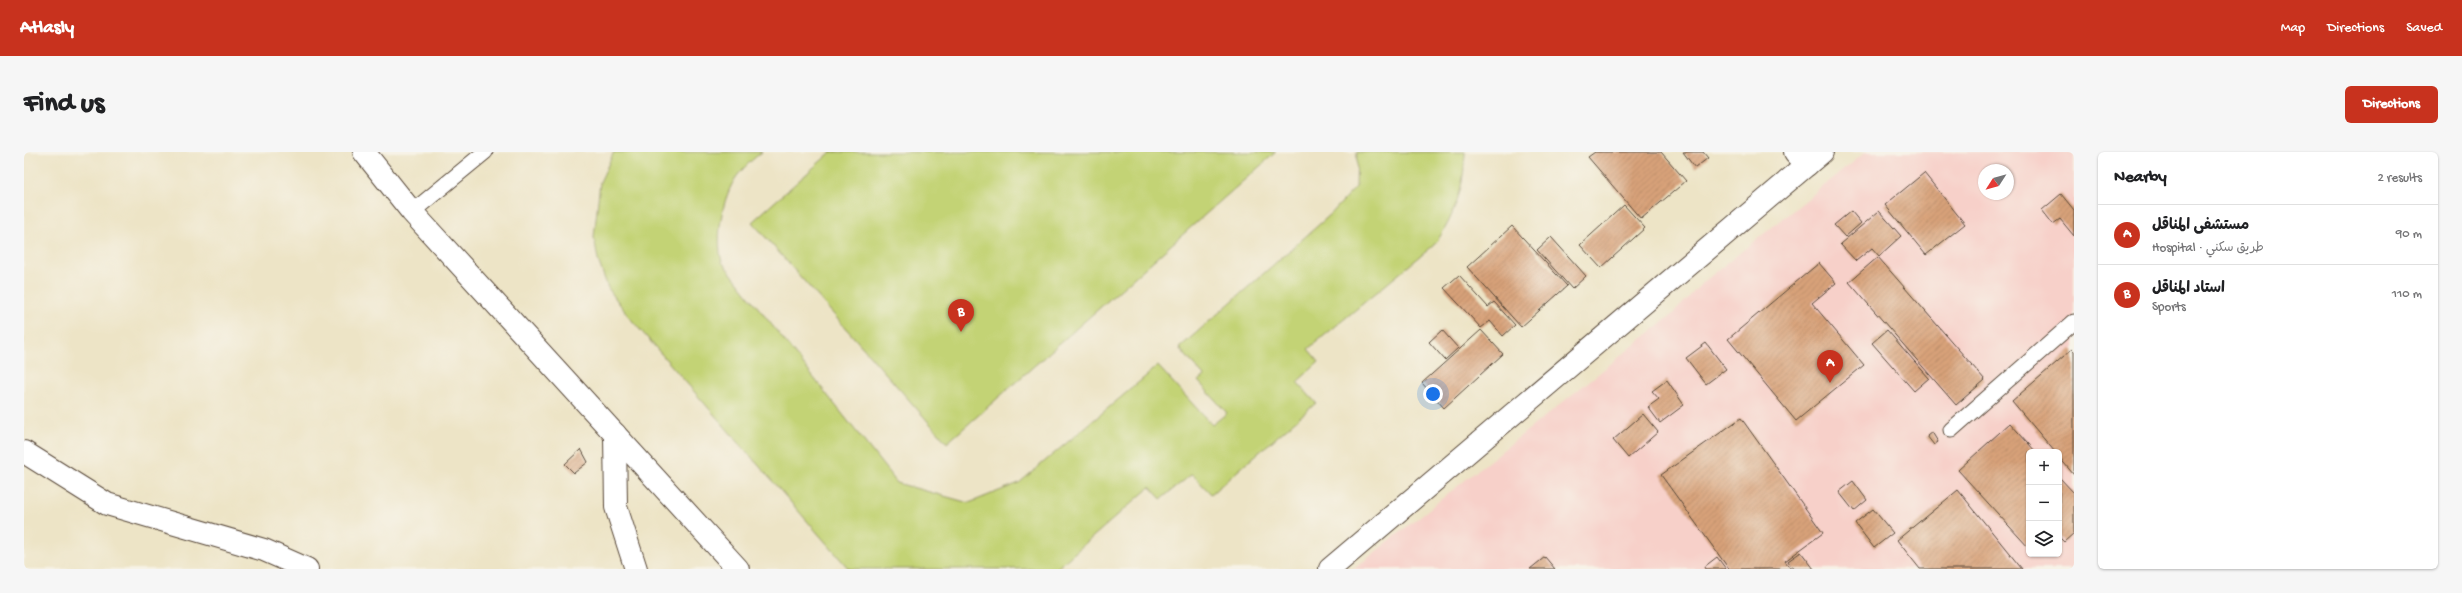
<!DOCTYPE html>
<meta charset="utf-8">
<style>
:root{--surface:#fff;--page:#f6f6f6;--text:#202124;--muted:#757577;--line:#e0e0e0;--accent:#c8321e}
body{margin:0;font-family:"Gochi Hand","Playpen Sans Arabic",sans-serif;background:var(--page);color:var(--text)}
.controls{position:absolute;right:12px;bottom:12px;display:grid;overflow:hidden;border-radius:6px;box-shadow:0 1px 3px #0004}
.controls button{width:36px;height:36px;display:grid;place-items:center;padding:0;border:0;border-bottom:1px solid var(--line);background:var(--surface);color:var(--text);font:20px sans-serif}
.compass{position:absolute;left:1954px;top:12px;width:36px;height:36px;border-radius:50%;background:var(--surface);box-shadow:0 1px 3px #0004;rotate:234deg}
.you{position:absolute;left:1409px;top:242px;width:14px;height:14px;margin:-10px;border:3px solid #fff;border-radius:50%;background:#1a73e8;box-shadow:0 0 0 6px #1a73e833}
.badge{display:grid;place-items:center;width:26px;height:26px;border-radius:50%;background:var(--accent);color:#fff;font-size:13px;font-weight:700}
.pin{position:absolute;translate:-50% -33px;filter:drop-shadow(0 1px 2px #0008)}
.pin::after{content:'';position:absolute;top:21px;width:14px;height:12px;background:inherit;clip-path:polygon(0 0,100% 0,50% 100%)}
.list{margin:0;padding:0;list-style:none}
h2{display:flex;justify-content:space-between;align-items:center;height:52px;margin:0;padding:0 16px;font-size:17px}
h2 small{font-size:13px;font-weight:400;color:var(--muted)}
.list li{display:grid;grid-template-columns:26px 1fr auto;gap:12px;align-items:center;box-sizing:border-box;height:60px;padding:0 16px;border-top:1px solid var(--line)}
.list b{display:block;font-size:15px;white-space:nowrap}
.list p{margin:0;font-size:13px;white-space:nowrap;color:var(--muted)}
.list em{font-size:13px;font-style:normal;color:var(--muted)}
.icon{flex:none;width:22px;height:22px;fill:none;stroke:currentColor;stroke-width:2;stroke-linecap:round;stroke-linejoin:round}
.map{position:relative;flex:none;width:2050px;height:417px;overflow:hidden;border-radius:6px}
header{display:flex;align-items:center;gap:24px;box-sizing:border-box;height:56px;padding:0 20px;background:var(--accent);color:#fff}
header strong{font-size:19px}
nav{display:flex;gap:22px;margin-inline-start:auto;font-size:14px}
.intro{display:flex;align-items:center;justify-content:space-between;box-sizing:border-box;height:96px;padding:0 24px}
h1{margin:0;font-size:28px}
.button{padding:10px 18px;border-radius:6px;background:var(--accent);color:#fff;font-size:14px;font-weight:700}
main{display:flex;gap:24px;padding:0 24px}
aside{flex:1;background:var(--surface);border-radius:6px;box-shadow:0 1px 3px #0004}
.map>svg:first-child{display:block}
</style>
<header>
<strong>Atlasly</strong>
<nav><a>Map</a><a>Directions</a><a>Saved</a></nav>
</header>
<div class="intro"><h1>Find us</h1><a class="button">Directions</a></div>
<main>
<div class="map">
<svg width="2050" height="417" viewBox="0 0 2050 417">
<defs>
<pattern id="building-hatch" width="6" height="6" patternUnits="userSpaceOnUse"><rect width="6" height="6" fill="#d8a279"/><path d="M-1 1l2-2M0 6l6-6M5 7l2-2" fill="none" stroke="#b08463"/></pattern>
</defs>
<rect width="100%" height="100%" fill="#f7f3e8"/>
<filter id="ink" filterUnits="userSpaceOnUse"><feTurbulence type="fractalNoise" baseFrequency=".025" numOctaves="2"/><feDisplacementMap in="SourceGraphic" scale="8" xChannelSelector="R" yChannelSelector="G"/><feConvolveMatrix kernelMatrix="1 2 1 2 8 2 1 2 1" color-interpolation-filters="sRGB"/></filter>
<filter id="wash" filterUnits="userSpaceOnUse"><feTurbulence type="fractalNoise" baseFrequency=".012" numOctaves="4" result="noise"/><feDisplacementMap in="SourceGraphic" scale="16" xChannelSelector="R" yChannelSelector="G"/><feGaussianBlur stdDeviation="0.9" result="paint"/><feColorMatrix in="noise" values="0 0 0 0 0 0 0 0 0 0 0 0 0 0 0 0 0 1.4 0 .05"/><feComposite in="paint" operator="in"/></filter>
<g filter="url(#wash)">
<rect width="100%" height="100%" fill="#ede4c6"/>
<path fill="#f7d0c9" fill-rule="evenodd" d="M1842 0H2050V417H1330L1649 162 1677 132ZM1960 18H1984V42H1960ZM2005 300H2035V402H2005Z"/>
<g fill="#c3d375" stroke="#7f7e4a">
<path d="M590 0H738C730 6 720 15 713 24 698 45 691 86 698 110L873 331 945 351 995 331 1134 214 1188 273 1203 261 1174 229 1180 224 1155 196 1307 62 1332 35 1333 0H1441C1440 35 1431 65 1410 93L1284 197 1295 210 1273 230 1292 251 1187 342 1168 322 1137 347 1126 335 1032 417H825L605 165 584 136 574 108 570 85 576 30Z"/>
<polygon points="807,0 1252,0 923,291 728,70"/>
</g>
<g id="blocks">
<g fill="url(#building-hatch)">
<polygon points="1571,0 1637,0 1662,29 1617,67 1564,5"/>
<polygon points="1659,0 1679,0 1684,6 1671,16"/>
<polygon points="1900,21 1941,72 1902,103 1861,53"/>
<polygon points="2037,42 2050,58 2050,84 2036,67 2029,72 2018,58"/>
<polygon points="1600,53 1621,76 1577,116 1556,93"/>
<polygon points="1827,59 1837,71 1821,85 1810,73"/>
<polygon points="1855,59 1877,84 1855,104 1848,96 1832,109 1816,92"/>
<polygon points="1488,74 1543,134 1497,175 1443,115"/>
<polygon points="1527,85 1562,124 1548,137 1513,98"/>
<polygon points="1854,105 1961,228 1932,253 1825,130"/>
<polygon points="1795,111 1812,131 1788,151 1840,213 1772,269 1704,187"/>
<polygon points="1435,123 1464,155 1470,150 1491,173 1479,184 1466,169 1457,176 1420,136"/>
<polygon points="1418,178 1434,196 1421,208 1405,190"/>
<polygon points="1457,178 1479,202 1420,256 1398,231"/>
<polygon points="1863,178 1905,226 1890,239 1848,191"/>
<polygon points="1682,191 1702,217 1682,232 1662,206"/>
<polygon points="2048,197 2050,199 2050,323 2035,305 2035,300 2031,300 1988,249"/>
<polygon points="1643,228 1660,253 1636,271 1624,255 1635,247 1628,239"/>
<polygon points="1619,262 1634,280 1604,306 1589,288"/>
<polygon points="1717,266 1799,381 1761,409 1767,417 1705,417 1637,323"/>
<polygon points="1986,271 2012,300 2005,300 2005,396 1934,318"/>
<polygon points="1908,280 1914,290 1910,293 1903,284"/>
<polygon points="557,297 564,310 550,321 541,312"/>
<polygon points="2035,325 2050,341 2050,381 2040,390 2035,385"/>
<polygon points="1829,329 1843,348 1830,359 1815,340"/>
<polygon points="1934,338 1998,417 1896,417 1873,388"/>
<polygon points="1849,357 1869,381 1850,396 1831,371"/>
<polygon points="1777,400 1790,417 1769,417 1764,409"/>
<polygon points="1521,405 1531,417 1506,417"/>
<polygon points="1693,405 1702,417 1681,417 1680,415"/>
</g>
</g>
</g>
<g filter="url(#ink)">
<use href="#blocks" fill-opacity="0" stroke="#564637" stroke-width="1"/>
<g fill="none" stroke-linecap="round" stroke-linejoin="round">
<defs>
<g id="lane">
<polyline points="388,60 461,0"/>
<polyline points="1927,278 2050,170"/>
</g>
<g id="street">
<polyline points="1771,0 1783,13"/>
<polyline points="591,282 592,355 612,417"/>
<polyline points="0,300 83,352 240,398 283,417"/>
</g>
<polyline id="secondary" points="1306,417 1798,0"/>
<polyline id="primary" points="340,0 388,60 714,417"/>
</defs>
<use href="#lane" stroke="#564637" stroke-width="17"/>
<use href="#street" stroke="#564637" stroke-width="24"/>
<use href="#secondary" stroke="#564637" stroke-width="24"/>
<use href="#primary" stroke="#564637" stroke-width="24"/>
<use href="#lane" stroke="#fff" stroke-width="15"/>
<use href="#street" stroke="#fff" stroke-width="22"/>
<use href="#secondary" stroke="#fff" stroke-width="22"/>
<use href="#primary" stroke="#fff" stroke-width="22"/>
</g>
</g>
</svg>
<div class="controls">
<button>+</button>
<button>−</button>
<button><svg class="icon" aria-label="layers" viewBox="0 0 24 24"><path d="M12 4l9 5-9 5-9-5zM3 14l9 5 9-5"/></svg></button>
</div>
<svg class="compass" viewBox="-18 -18 36 36"><path d="M0-13l5 13h-10z" fill="#e53935"/><path d="M0 13l5-13h-10z" fill="#757577"/></svg>
<div class="you"></div>
<div class="pin badge" style="left:1806px;top:231px">A</div>
<div class="pin badge" style="left:937px;top:180px">B</div>
</div>
<aside>
<h2>Nearby<small>2 results</small></h2>
<ul class="list">
<li><span class="badge">A</span><div><b>مستشفى المناقل</b><p>Hospital · طريق سكني</p></div><em>90 m</em></li>
<li><span class="badge">B</span><div><b>استاد المناقل</b><p>Sports</p></div><em>110 m</em></li>
</ul>
</aside>
</main>
